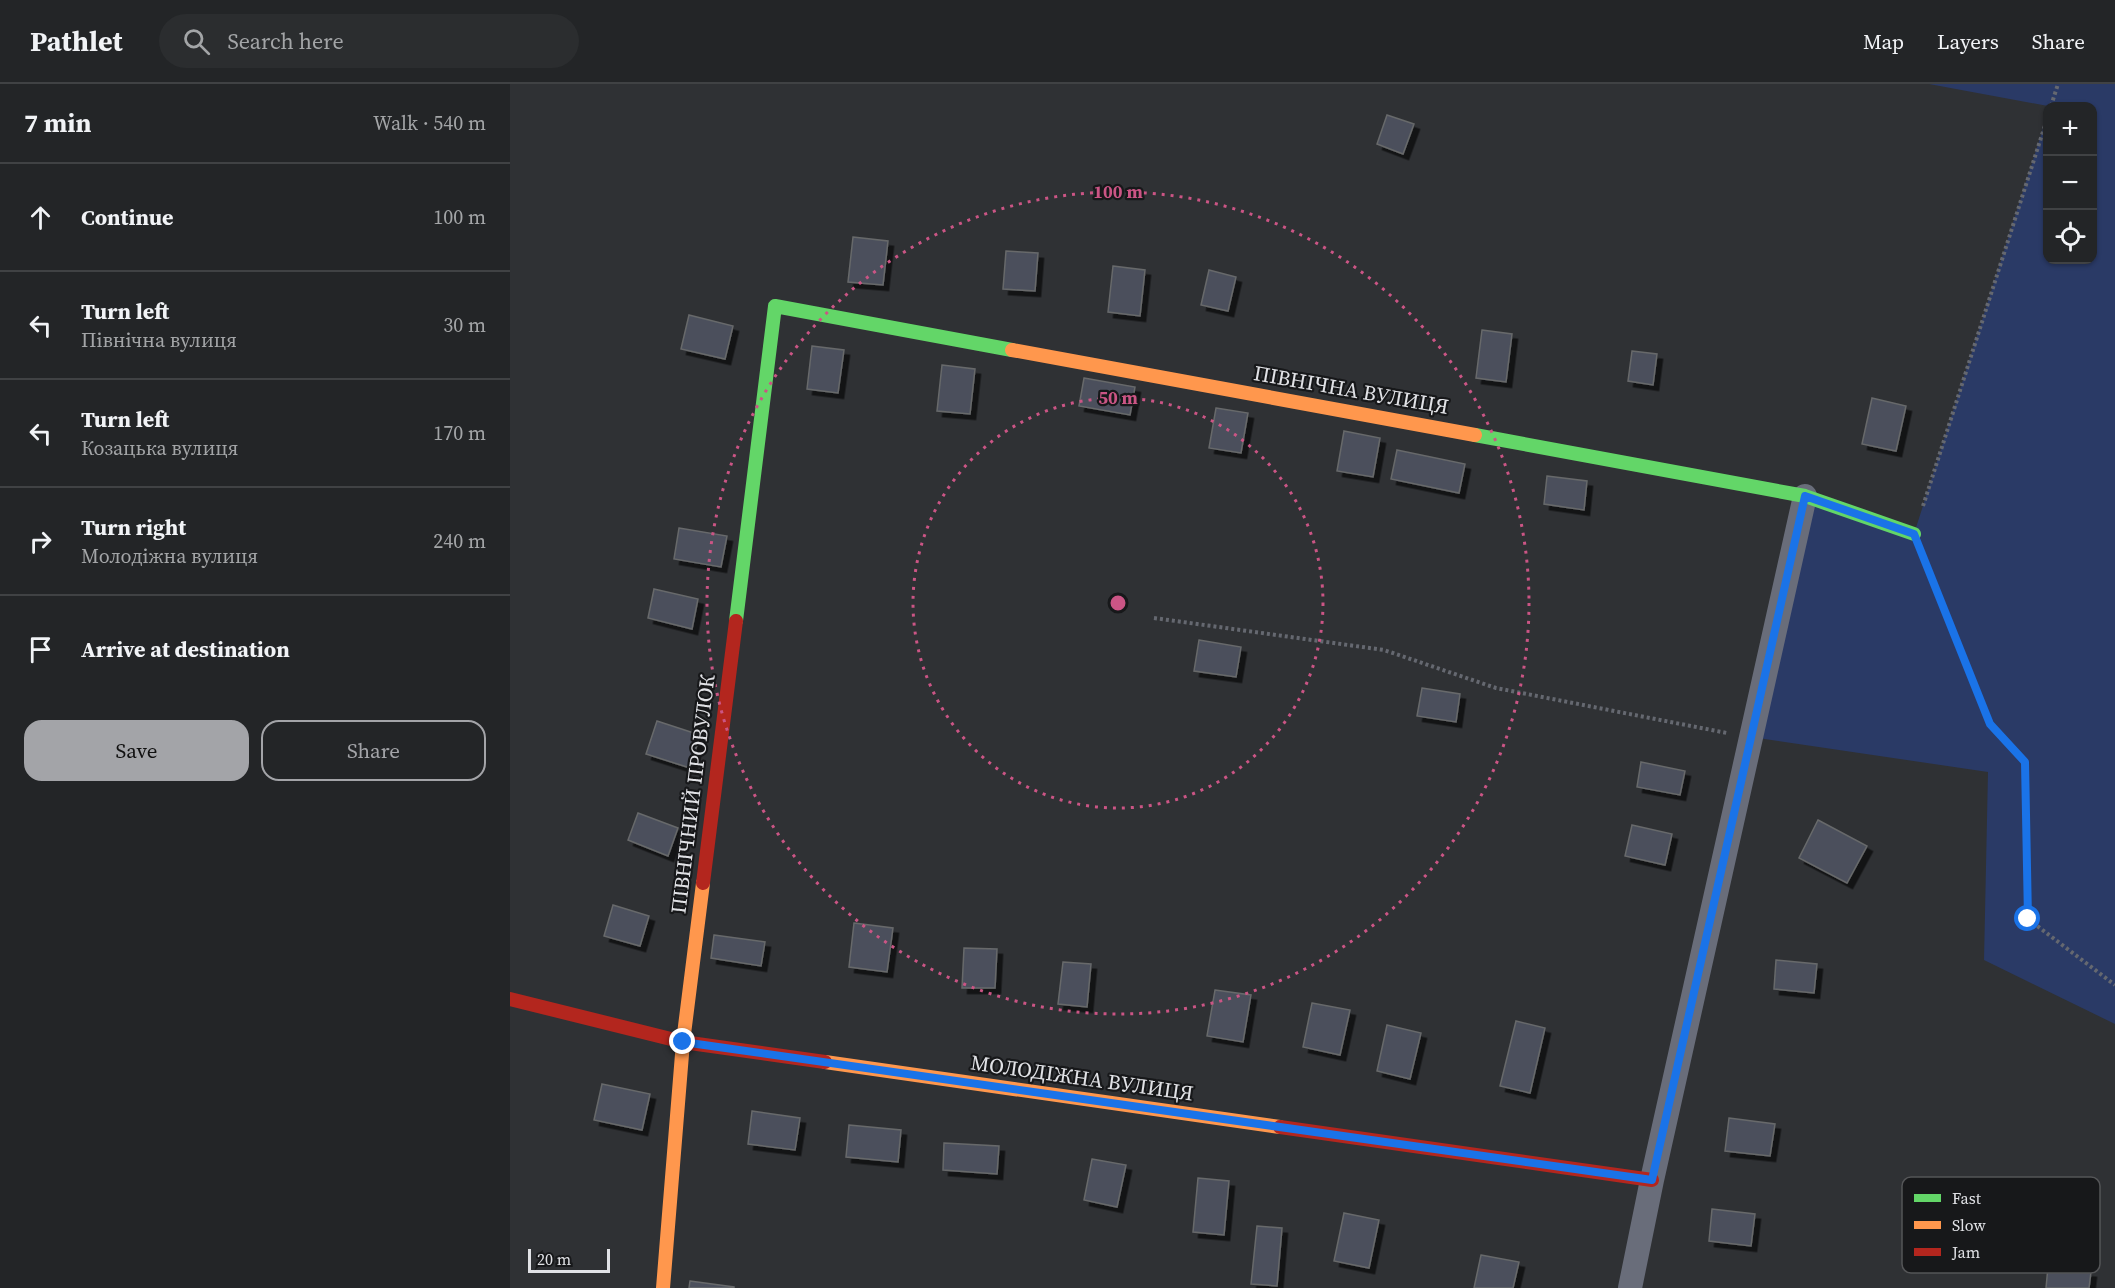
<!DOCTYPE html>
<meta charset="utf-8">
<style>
:root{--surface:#232527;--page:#2b2d2f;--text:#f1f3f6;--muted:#a3a5a7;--line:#404244;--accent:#a3a4a8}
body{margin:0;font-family:"Source Serif 4",serif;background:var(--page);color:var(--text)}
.controls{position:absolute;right:18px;top:18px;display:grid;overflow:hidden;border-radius:12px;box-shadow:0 2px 4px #0004}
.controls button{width:54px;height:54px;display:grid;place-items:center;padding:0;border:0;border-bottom:2px solid var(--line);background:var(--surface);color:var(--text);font:30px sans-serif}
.scale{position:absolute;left:18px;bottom:15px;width:82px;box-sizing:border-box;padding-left:6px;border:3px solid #e1e2e6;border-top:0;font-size:16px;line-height:21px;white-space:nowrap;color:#e1e2e6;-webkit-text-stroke:4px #17181a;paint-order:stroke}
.stop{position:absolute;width:18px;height:18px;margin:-14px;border:4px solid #1a73e8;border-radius:50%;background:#fff}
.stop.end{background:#1a73e8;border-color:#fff;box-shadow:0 2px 6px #0008}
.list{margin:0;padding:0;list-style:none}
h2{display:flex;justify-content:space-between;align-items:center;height:78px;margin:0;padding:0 24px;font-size:26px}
h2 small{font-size:20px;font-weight:400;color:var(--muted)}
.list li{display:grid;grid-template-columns:39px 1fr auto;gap:18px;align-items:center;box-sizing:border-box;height:108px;padding:0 24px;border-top:2px solid var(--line)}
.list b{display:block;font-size:22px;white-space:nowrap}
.list p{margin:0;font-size:20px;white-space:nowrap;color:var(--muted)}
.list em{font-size:20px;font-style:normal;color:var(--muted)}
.actions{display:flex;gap:12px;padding:18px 24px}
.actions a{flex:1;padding:14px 0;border:2px solid var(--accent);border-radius:18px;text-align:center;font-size:21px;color:var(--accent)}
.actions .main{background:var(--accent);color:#111}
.icon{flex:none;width:33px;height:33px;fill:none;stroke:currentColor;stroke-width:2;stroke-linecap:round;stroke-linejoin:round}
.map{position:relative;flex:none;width:1605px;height:1204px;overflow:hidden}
header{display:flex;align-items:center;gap:36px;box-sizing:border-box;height:84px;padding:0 30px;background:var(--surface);border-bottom:2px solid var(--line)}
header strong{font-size:28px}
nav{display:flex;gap:33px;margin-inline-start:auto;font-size:21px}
.search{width:420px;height:54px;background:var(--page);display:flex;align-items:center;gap:15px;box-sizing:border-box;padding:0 21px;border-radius:33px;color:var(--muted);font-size:22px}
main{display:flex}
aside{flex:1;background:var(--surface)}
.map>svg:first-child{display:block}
</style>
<header>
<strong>Pathlet</strong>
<div class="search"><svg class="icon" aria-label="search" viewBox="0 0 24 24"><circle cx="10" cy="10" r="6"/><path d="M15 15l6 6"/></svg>Search here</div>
<nav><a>Map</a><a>Layers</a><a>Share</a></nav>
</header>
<main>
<aside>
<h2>7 min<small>Walk · 540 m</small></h2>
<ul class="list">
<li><svg class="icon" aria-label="ahead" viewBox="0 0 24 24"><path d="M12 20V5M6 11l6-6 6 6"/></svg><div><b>Continue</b></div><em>100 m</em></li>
<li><svg class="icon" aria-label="left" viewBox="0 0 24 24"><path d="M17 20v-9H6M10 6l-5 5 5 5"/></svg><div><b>Turn left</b><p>Північна вулиця</p></div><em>30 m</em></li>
<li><svg class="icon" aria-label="left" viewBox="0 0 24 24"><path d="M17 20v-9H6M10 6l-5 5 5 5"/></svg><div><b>Turn left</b><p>Козацька вулиця</p></div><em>170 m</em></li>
<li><svg class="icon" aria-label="right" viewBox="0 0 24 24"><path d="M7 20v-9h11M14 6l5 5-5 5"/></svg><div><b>Turn right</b><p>Молодіжна вулиця</p></div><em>240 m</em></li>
<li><svg class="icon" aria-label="arrive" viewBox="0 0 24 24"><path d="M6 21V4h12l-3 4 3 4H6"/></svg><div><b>Arrive at destination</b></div></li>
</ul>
<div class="actions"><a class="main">Save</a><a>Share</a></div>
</aside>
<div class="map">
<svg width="1605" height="1204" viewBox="0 0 1605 1204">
<defs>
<filter id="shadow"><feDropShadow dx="5.5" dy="5.5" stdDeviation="0" flood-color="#0009"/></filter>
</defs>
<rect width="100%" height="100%" fill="#2f3134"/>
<polygon fill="#2a3a66" points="1419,0 1605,0 1605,940 1474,876 1478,688 1241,653 1295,412 1404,450 1537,32 1538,176 1582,176 1582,22 1538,22"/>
<g fill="#4b505c" stroke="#67696b" stroke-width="1.5" filter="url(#shadow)">
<polygon points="877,31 904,40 893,70 867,60"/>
<polygon points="343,153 378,157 373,201 338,198"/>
<polygon points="496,167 528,169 525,207 493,205"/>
<polygon points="603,182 635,186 630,232 598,228"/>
<polygon points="699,186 726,193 718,227 691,221"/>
<polygon points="179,231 223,242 215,275 171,265"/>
<polygon points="972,246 1002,250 996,298 966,294"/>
<polygon points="302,262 334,266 328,309 297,305"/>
<polygon points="1122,267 1147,270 1143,301 1118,297"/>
<polygon points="432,281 465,285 460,330 427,327"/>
<polygon points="574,294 625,303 620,331 569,322"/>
<polygon points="1362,314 1396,322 1386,367 1352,360"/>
<polygon points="706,324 738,329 731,369 699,364"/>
<polygon points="834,347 870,354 863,393 827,387"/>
<polygon points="887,366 955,380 949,409 881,395"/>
<polygon points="1037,392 1077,397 1074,426 1034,420"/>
<polygon points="169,444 217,452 211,483 164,475"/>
<polygon points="144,505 188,515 182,545 138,534"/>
<polygon points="689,556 731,563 726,593 684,587"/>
<polygon points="912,604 950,610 946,638 907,632"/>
<polygon points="147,637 190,651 180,684 136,670"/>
<polygon points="1131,678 1175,687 1170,711 1127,703"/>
<polygon points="128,729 168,744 158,772 118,756"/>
<polygon points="1308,736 1357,762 1337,799 1289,774"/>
<polygon points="1122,741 1162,750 1155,781 1115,772"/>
<polygon points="103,821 139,832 130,862 94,852"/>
<polygon points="344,839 383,844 377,888 339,883"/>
<polygon points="204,851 255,858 251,882 201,874"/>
<polygon points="454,864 487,865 485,904 452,904"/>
<polygon points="1266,876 1307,880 1304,909 1264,905"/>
<polygon points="553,878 581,880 577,923 548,920"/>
<polygon points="705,906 741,911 733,958 697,952"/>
<polygon points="802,919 840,926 830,971 793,963"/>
<polygon points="1006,937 1035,944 1020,1009 990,1002"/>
<polygon points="877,941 911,949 900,995 867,987"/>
<polygon points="92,1000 140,1010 132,1046 84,1036"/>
<polygon points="242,1027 290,1034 285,1066 238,1060"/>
<polygon points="1219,1034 1265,1040 1260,1072 1215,1067"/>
<polygon points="339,1041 391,1046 388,1078 336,1073"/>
<polygon points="434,1059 489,1062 487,1090 433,1086"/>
<polygon points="582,1075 616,1081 607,1123 574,1116"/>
<polygon points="688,1094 719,1097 714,1151 683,1148"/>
<polygon points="1202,1125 1245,1130 1241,1162 1199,1157"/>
<polygon points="834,1129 869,1136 859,1184 824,1177"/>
<polygon points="747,1142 772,1144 767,1202 741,1200"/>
<polygon points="971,1171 1009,1178 1003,1204 964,1204"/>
<polygon points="1538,1183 1581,1188 1579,1204 1536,1204"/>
<polygon points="180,1197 224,1203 224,1204 179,1204"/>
</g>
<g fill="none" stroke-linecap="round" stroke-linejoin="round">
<g stroke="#656870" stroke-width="4" stroke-dasharray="3 3" stroke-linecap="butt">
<polyline points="1541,22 1548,0"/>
<polyline points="1413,422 1538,32"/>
<polyline points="1415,477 1480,640 1515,678 1518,835 1605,901"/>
<polyline points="644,534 874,566 986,604 1217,649"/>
</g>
<polyline stroke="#696d7a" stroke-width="24" points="1120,1204 1142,1096 1295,412"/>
<g stroke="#63d668" stroke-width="14">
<polyline points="965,351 1295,412 1404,450"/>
<polyline points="226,537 265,222 502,266"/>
</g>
<g stroke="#ff974d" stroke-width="14">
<polyline points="502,266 965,351"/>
<polyline points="315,978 770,1043"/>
<polyline points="153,1204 173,958 193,799"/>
</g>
<g stroke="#b3261e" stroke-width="14">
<polyline points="193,799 226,537"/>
<polyline points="0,915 173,958 315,978"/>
<polyline points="770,1043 1142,1096"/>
</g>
</g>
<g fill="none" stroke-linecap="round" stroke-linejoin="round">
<polyline stroke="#1a73e8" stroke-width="8" points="173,958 1142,1096 1295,412 1404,450 1480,640 1515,678 1518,835"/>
</g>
<g fill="none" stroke="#cb5585" stroke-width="3" stroke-dasharray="3 6">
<circle cx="608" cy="519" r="205"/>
<circle cx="608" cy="519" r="411"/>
</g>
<g text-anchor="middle" stroke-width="4.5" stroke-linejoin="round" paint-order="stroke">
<g font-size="21" fill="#e1e2e6" stroke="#17181a">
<text transform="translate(841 306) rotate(10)" y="7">ПІВНІЧНА ВУЛИЦЯ</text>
<text transform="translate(183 710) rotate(-83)" y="7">ПІВНІЧНИЙ ПРОВУЛОК</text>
<text transform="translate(572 994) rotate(8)" y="7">МОЛОДІЖНА ВУЛИЦЯ</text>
</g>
</g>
<rect x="1392" y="1093" width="198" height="96" rx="9" fill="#17181a" stroke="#545557" stroke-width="1.5"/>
<rect x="1404" y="1110" width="27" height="8" fill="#63d668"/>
<rect x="1404" y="1137" width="27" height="8" fill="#ff974d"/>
<rect x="1404" y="1164" width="27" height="8" fill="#b3261e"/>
<g font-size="16" fill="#e1e2e6">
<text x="1442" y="1120">Fast</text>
<text x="1442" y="1147">Slow</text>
<text x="1442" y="1174">Jam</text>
</g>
<circle cx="608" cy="519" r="9" fill="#cb5585" stroke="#17181a" stroke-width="3"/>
<g font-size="18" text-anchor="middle" font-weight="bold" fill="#cb5585" stroke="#17181a" stroke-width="4.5" stroke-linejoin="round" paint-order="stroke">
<text x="608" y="114">100 m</text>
<text x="608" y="320">50 m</text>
</g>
</svg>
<div class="controls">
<button>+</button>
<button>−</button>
<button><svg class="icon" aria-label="locate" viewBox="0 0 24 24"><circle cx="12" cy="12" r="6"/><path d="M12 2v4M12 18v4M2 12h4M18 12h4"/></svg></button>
</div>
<div class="scale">20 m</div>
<div class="stop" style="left:1518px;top:835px"></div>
<div class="stop end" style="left:173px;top:958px"></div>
</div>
</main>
